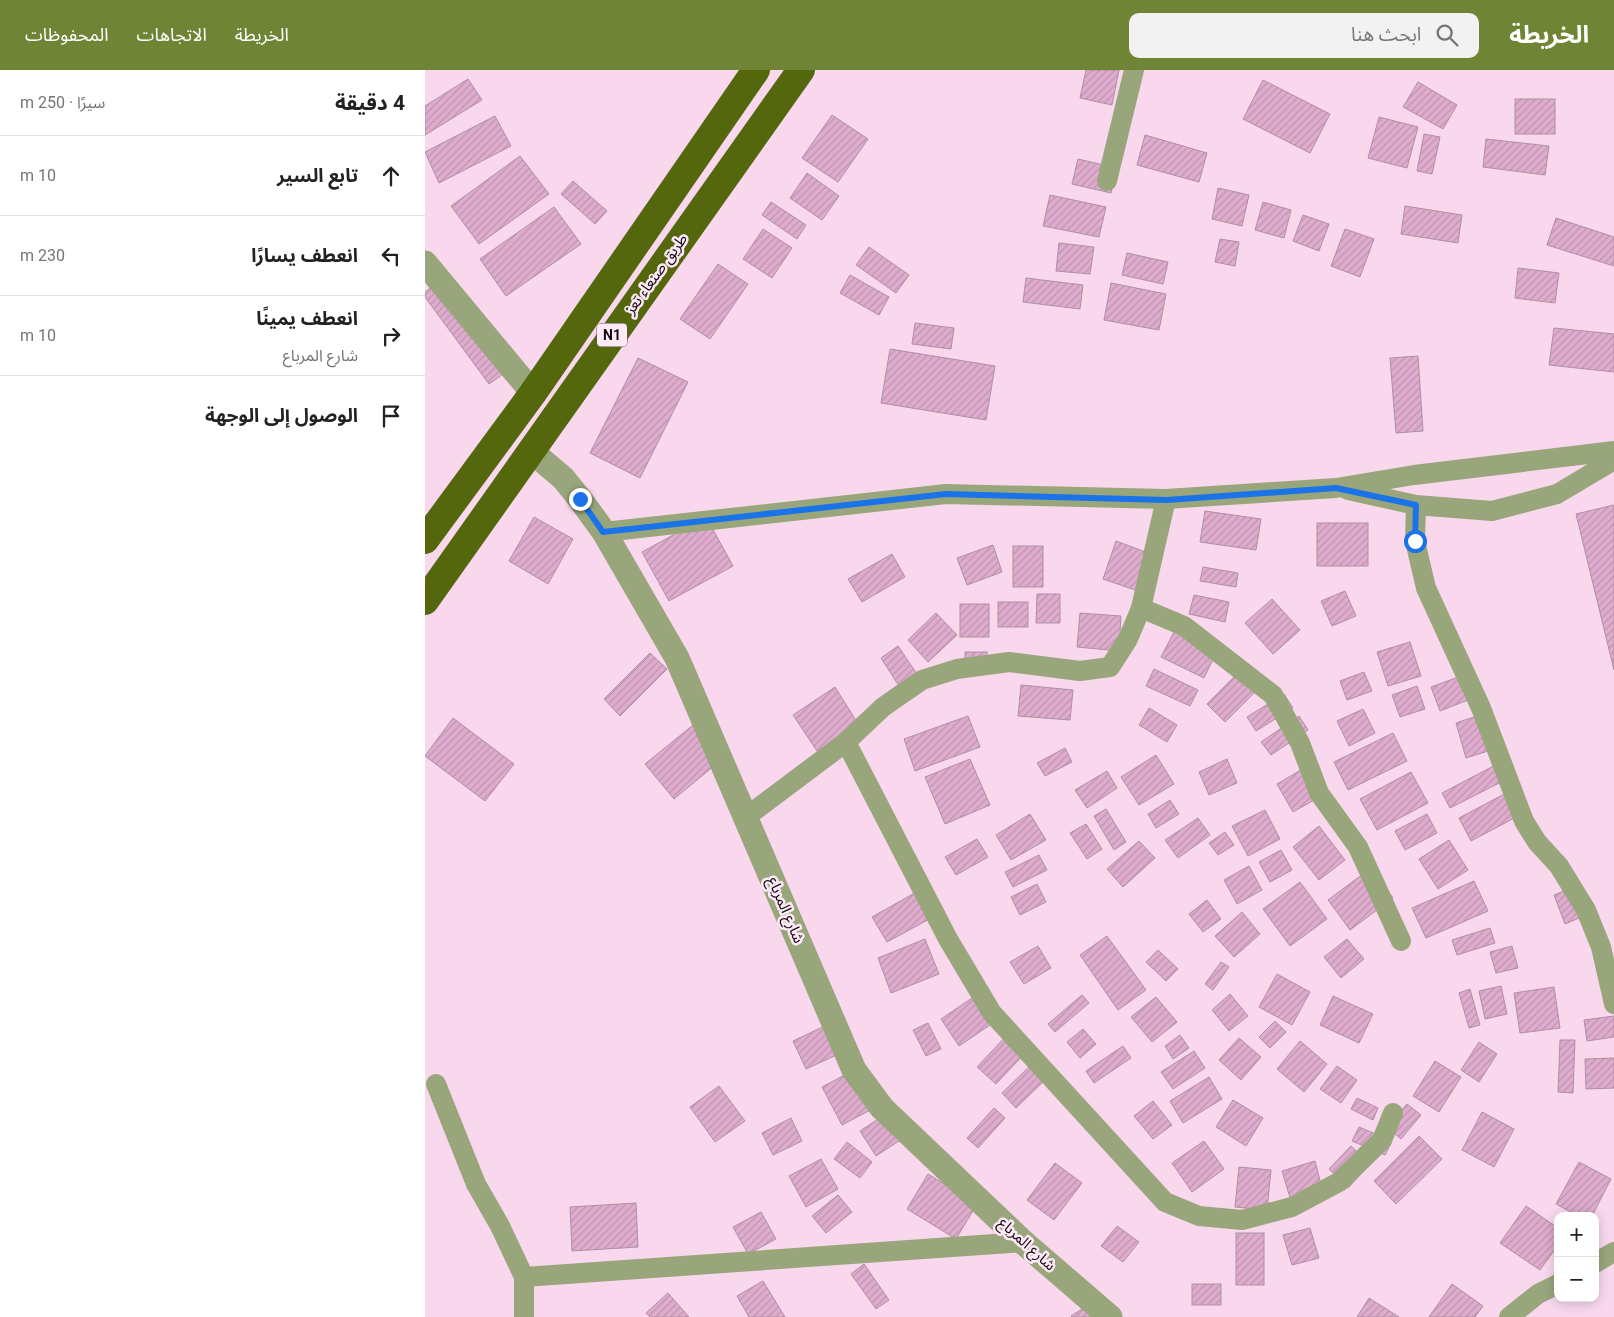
<!DOCTYPE html>
<html lang="ar">
<meta charset="utf-8">
<style>
:root{--surface:#fff;--page:#f2f2f2;--text:#222;--muted:#767676;--line:#e0e0e0;--accent:#6f8435}
body{margin:0;font-family:Roboto,"Noto Sans Arabic",sans-serif;background:var(--page);color:var(--text);direction:rtl}
.controls{position:absolute;right:15px;bottom:15px;display:grid;overflow:hidden;border-radius:10px;box-shadow:0 2px 12px #0003}
.controls button{width:45px;height:45px;display:grid;place-items:center;padding:0;border:0;border-bottom:1px solid var(--line);background:var(--surface);color:var(--text);font:25px sans-serif}
.stop{position:absolute;width:15px;height:15px;margin:-11px;border:4px solid #1a73e8;border-radius:50%;background:#fff}
.stop.end{background:#1a73e8;border-color:#fff;box-shadow:0 1px 5px #0008}
.list{margin:0;padding:0;list-style:none}
h2{display:flex;justify-content:space-between;align-items:center;height:65px;margin:0;padding:0 20px;font-size:21px}
h2 small{font-size:16px;font-weight:400;color:var(--muted)}
.list li{display:grid;grid-template-columns:32px 1fr auto;gap:15px;align-items:center;box-sizing:border-box;height:80px;padding:0 20px;border-top:1px solid var(--line)}
.list b{display:block;font-size:19px;white-space:nowrap}
.list p{margin:0;font-size:16px;white-space:nowrap;color:var(--muted)}
.list em{font-size:16px;font-style:normal;color:var(--muted)}
.icon{flex:none;width:28px;height:28px;fill:none;stroke:currentColor;stroke-width:2;stroke-linecap:round;stroke-linejoin:round}
.map{position:relative;flex:none;width:1189px;height:1247px;overflow:hidden;direction:ltr}
header{display:flex;align-items:center;gap:30px;box-sizing:border-box;height:70px;padding:0 25px;background:var(--accent);color:#fff}
header strong{font-size:24px}
nav{display:flex;gap:28px;margin-inline-start:auto;font-size:18px}
.search{width:350px;height:45px;background:var(--page);display:flex;align-items:center;gap:12px;box-sizing:border-box;padding:0 18px;border-radius:10px;color:var(--muted);font-size:19px}
main{display:flex}
aside{flex:1;background:var(--surface)}
.map>svg:first-child{display:block}
</style>
<header>
<strong>الخريطة</strong>
<div class="search"><svg class="icon" aria-label="search" viewBox="0 0 24 24"><circle cx="10" cy="10" r="6"/><path d="M15 15l6 6"/></svg>ابحث هنا</div>
<nav><a>الخريطة</a><a>الاتجاهات</a><a>المحفوظات</a></nav>
</header>
<main>
<div class="map">
<svg width="1189" height="1247" viewBox="0 0 1189 1247">
<defs>
<pattern id="building-hatch" width="6" height="6" patternUnits="userSpaceOnUse" patternTransform="scale(1.25)"><rect width="6" height="6" fill="#dfacce"/><path d="M-1 1l2-2M0 6l6-6M5 7l2-2" fill="none" stroke="#be93b0"/></pattern>
</defs>
<rect width="100%" height="100%" fill="#f9d8ee"/>
<g fill="url(#building-hatch)" stroke="#ae8fa3">
<polygon points="661,0 694,0 687,35 655,28"/>
<polygon points="43,9 57,30 0,65 0,36"/>
<polygon points="838,10 905,44 885,83 818,49"/>
<polygon points="993,12 1032,35 1018,59 978,37"/>
<rect x="1090" y="29" width="40" height="35"/>
<polygon points="407,45 443,69 413,112 377,88"/>
<polygon points="70,46 86,76 14,113 0,82"/>
<polygon points="954,47 993,57 982,98 943,88"/>
<polygon points="999,64 1015,67 1007,104 992,101"/>
<polygon points="720,65 782,83 774,112 712,95"/>
<polygon points="1061,69 1124,76 1120,105 1058,97"/>
<polygon points="95,86 124,124 54,174 26,136"/>
<polygon points="653,89 691,98 686,123 647,114"/>
<polygon points="382,103 414,126 397,150 365,128"/>
<polygon points="148,111 182,141 170,154 136,124"/>
<polygon points="793,118 824,125 817,156 787,149"/>
<polygon points="625,125 681,137 674,167 618,156"/>
<polygon points="346,132 381,155 372,169 337,145"/>
<polygon points="838,132 866,140 859,168 830,160"/>
<polygon points="980,136 1037,145 1033,173 976,164"/>
<polygon points="129,137 156,174 81,226 55,189"/>
<polygon points="878,145 904,154 894,181 868,171"/>
<polygon points="1131,148 1189,167 1189,196 1122,175"/>
<polygon points="338,159 367,178 347,208 318,189"/>
<polygon points="920,159 949,169 935,207 906,196"/>
<polygon points="795,169 814,172 810,196 790,192"/>
<polygon points="634,173 669,177 665,204 631,201"/>
<polygon points="444,177 484,205 471,223 431,195"/>
<polygon points="702,183 743,192 738,214 697,205"/>
<polygon points="293,194 323,214 285,269 255,249"/>
<polygon points="1093,198 1134,203 1130,233 1090,228"/>
<polygon points="425,205 464,227 454,245 415,223"/>
<polygon points="601,208 658,215 655,239 598,232"/>
<polygon points="17,209 84,300 64,314 0,227 0,222"/>
<polygon points="686,213 741,224 734,260 679,250"/>
<polygon points="490,253 529,258 526,279 487,274"/>
<polygon points="1129,258 1189,264 1189,302 1124,295"/>
<polygon points="465,279 570,296 561,350 456,333"/>
<polygon points="993,286 998,361 971,363 965,288"/>
<polygon points="213,288 263,312 215,408 165,383"/>
<polygon points="1189,435 1189,600 1151,444"/>
<polygon points="780,441 836,449 831,480 775,472"/>
<polygon points="109,447 148,469 123,514 84,491"/>
<polygon points="281,447 308,496 244,531 217,482"/>
<rect x="892" y="453" width="51" height="43"/>
<polygon points="691,471 726,484 713,521 678,509"/>
<polygon points="568,475 577,502 542,515 532,488"/>
<rect x="588" y="476" width="30" height="41"/>
<polygon points="467,484 480,507 437,532 423,509"/>
<polygon points="778,497 813,503 811,517 775,511"/>
<polygon points="920,521 931,546 907,556 896,531"/>
<polygon points="612,524 635,524 635,553 611,553"/>
<polygon points="769,525 804,532 800,552 764,544"/>
<polygon points="847,529 875,560 848,584 820,553"/>
<rect x="573" y="532" width="30" height="25"/>
<rect x="535" y="534" width="29" height="33"/>
<polygon points="511,543 532,565 503,592 483,570"/>
<polygon points="655,543 696,546 694,581 652,577"/>
<polygon points="751,558 793,579 779,608 736,587"/>
<polygon points="985,572 996,606 963,616 952,582"/>
<polygon points="473,576 492,604 474,616 456,588"/>
<rect x="540" y="582" width="22" height="20"/>
<polygon points="225,583 242,599 195,646 179,629"/>
<polygon points="729,599 773,620 765,636 721,616"/>
<polygon points="814,602 832,620 800,652 782,634"/>
<polygon points="939,602 947,621 922,630 915,611"/>
<polygon points="1044,603 1053,626 1015,641 1006,617"/>
<polygon points="596,615 648,620 645,650 593,646"/>
<polygon points="992,616 1000,639 975,647 967,625"/>
<polygon points="410,617 435,657 394,684 368,645"/>
<polygon points="859,624 868,638 831,661 822,647"/>
<polygon points="724,638 752,655 742,672 714,655"/>
<polygon points="938,639 950,663 924,676 912,651"/>
<polygon points="1064,642 1076,677 1041,688 1031,653"/>
<polygon points="543,646 555,677 490,701 479,669"/>
<polygon points="874,646 883,660 846,685 836,672"/>
<polygon points="28,648 89,694 60,731 0,686"/>
<polygon points="273,651 302,685 249,729 220,694"/>
<polygon points="968,663 982,691 923,720 909,692"/>
<polygon points="640,678 647,692 620,706 612,693"/>
<polygon points="731,685 749,714 714,735 696,707"/>
<polygon points="545,689 565,735 520,754 500,707"/>
<polygon points="802,689 812,713 784,725 774,702"/>
<polygon points="1078,691 1086,707 1025,738 1017,723"/>
<polygon points="881,697 898,725 868,742 852,714"/>
<polygon points="682,701 692,718 662,738 650,720"/>
<polygon points="986,702 1003,733 952,760 935,729"/>
<polygon points="1083,722 1095,745 1046,771 1034,748"/>
<polygon points="745,730 754,744 731,758 723,744"/>
<polygon points="681,739 701,772 689,780 669,746"/>
<polygon points="840,740 855,769 823,786 807,756"/>
<polygon points="605,744 621,770 586,790 571,765"/>
<polygon points="1002,744 1012,763 980,780 970,761"/>
<polygon points="773,748 785,765 753,788 740,770"/>
<polygon points="661,754 677,779 662,789 645,763"/>
<polygon points="894,756 920,790 894,810 868,777"/>
<polygon points="800,762 809,775 793,785 784,773"/>
<polygon points="552,769 563,787 531,805 520,787"/>
<polygon points="1024,770 1043,800 1013,819 994,789"/>
<polygon points="714,771 730,788 698,817 682,799"/>
<polygon points="856,780 867,800 845,812 834,792"/>
<polygon points="614,785 622,800 588,817 580,802"/>
<polygon points="824,796 837,820 812,834 799,810"/>
<polygon points="946,798 968,828 925,860 903,830"/>
<polygon points="1049,811 1063,841 1001,868 987,838"/>
<polygon points="875,812 902,849 865,876 838,839"/>
<polygon points="612,814 621,832 595,845 586,827"/>
<polygon points="1154,815 1166,843 1140,854 1129,825"/>
<polygon points="493,821 508,847 462,872 447,847"/>
<polygon points="782,830 796,849 778,862 764,844"/>
<polygon points="817,842 835,864 809,887 790,866"/>
<polygon points="1065,858 1070,873 1032,885 1027,870"/>
<polygon points="682,866 721,920 693,940 655,885"/>
<polygon points="500,869 514,904 466,923 453,888"/>
<polygon points="922,869 939,889 916,908 899,887"/>
<polygon points="613,876 626,898 599,914 585,892"/>
<polygon points="1087,876 1093,898 1071,903 1065,882"/>
<polygon points="733,880 753,899 741,911 721,892"/>
<polygon points="796,892 804,897 788,920 780,914"/>
<polygon points="852,904 885,922 867,955 834,937"/>
<polygon points="1076,916 1082,944 1060,949 1054,921"/>
<polygon points="1129,917 1135,958 1095,963 1089,923"/>
<polygon points="1045,919 1055,955 1044,958 1034,923"/>
<polygon points="805,924 823,946 804,961 787,940"/>
<polygon points="657,925 664,933 630,962 623,954"/>
<polygon points="550,926 568,953 534,976 516,949"/>
<polygon points="908,926 948,944 934,973 895,955"/>
<polygon points="731,927 752,952 727,972 706,947"/>
<polygon points="1189,946 1189,967 1162,971 1159,950"/>
<polygon points="850,951 861,962 845,978 834,967"/>
<polygon points="503,953 516,979 501,986 488,960"/>
<polygon points="404,954 418,982 381,999 368,971"/>
<polygon points="658,959 671,974 655,988 642,972"/>
<polygon points="582,965 601,982 571,1014 552,997"/>
<polygon points="755,965 764,978 748,989 740,976"/>
<polygon points="814,968 836,987 816,1010 794,990"/>
<polygon points="1135,970 1150,970 1148,1023 1133,1022"/>
<polygon points="875,971 902,994 879,1022 852,999"/>
<polygon points="1054,972 1072,984 1054,1012 1036,1000"/>
<polygon points="698,976 706,988 669,1013 661,1001"/>
<polygon points="769,981 780,998 748,1019 736,1002"/>
<polygon points="1189,988 1189,1018 1161,1019 1160,989"/>
<polygon points="1010,991 1036,1007 1014,1042 988,1026"/>
<polygon points="608,993 622,1008 591,1038 577,1023"/>
<polygon points="912,996 932,1010 916,1033 895,1019"/>
<polygon points="433,998 453,1036 417,1055 397,1017"/>
<polygon points="784,1007 797,1029 758,1053 745,1031"/>
<polygon points="294,1016 320,1051 290,1072 265,1037"/>
<polygon points="932,1028 953,1038 948,1050 926,1039"/>
<polygon points="808,1030 838,1048 821,1076 791,1057"/>
<polygon points="728,1031 747,1055 728,1069 709,1046"/>
<polygon points="982,1034 996,1045 976,1069 962,1057"/>
<polygon points="569,1038 580,1048 553,1078 542,1068"/>
<polygon points="1057,1042 1089,1059 1069,1097 1037,1080"/>
<polygon points="461,1044 477,1069 451,1086 435,1061"/>
<polygon points="366,1048 377,1071 348,1085 337,1063"/>
<polygon points="934,1057 967,1071 960,1085 927,1071"/>
<polygon points="994,1066 1017,1089 971,1134 949,1111"/>
<polygon points="779,1071 799,1099 767,1122 747,1093"/>
<polygon points="422,1072 447,1092 435,1108 409,1089"/>
<polygon points="926,1076 945,1094 923,1118 904,1099"/>
<polygon points="396,1089 413,1119 381,1137 364,1106"/>
<polygon points="890,1091 898,1122 866,1131 857,1101"/>
<polygon points="1154,1092 1186,1109 1167,1146 1153,1146 1131,1134"/>
<polygon points="630,1093 657,1113 629,1150 602,1130"/>
<polygon points="814,1097 846,1100 842,1140 810,1137"/>
<polygon points="503,1104 552,1134 531,1169 482,1139"/>
<polygon points="413,1125 427,1142 401,1163 387,1146"/>
<polygon points="211,1133 213,1177 147,1181 145,1137"/>
<polygon points="1101,1136 1133,1158 1133,1175 1115,1200 1075,1173"/>
<polygon points="336,1142 351,1169 323,1184 308,1157"/>
<polygon points="692,1156 714,1172 698,1192 676,1176"/>
<polygon points="885,1158 894,1188 867,1195 858,1165"/>
<rect x="811" y="1163" width="28" height="52"/>
<polygon points="439,1194 464,1230 451,1239 426,1204"/>
<polygon points="338,1211 360,1247 324,1247 312,1226"/>
<rect x="767" y="1214" width="29" height="21"/>
<polygon points="1027,1214 1058,1236 1050,1247 1004,1247"/>
<polygon points="243,1223 264,1247 225,1247 221,1243"/>
<polygon points="944,1228 974,1247 932,1247"/>
<polygon points="668,1232 678,1247 647,1247 646,1246"/>
</g>
<g fill="none" stroke-linecap="round" stroke-linejoin="round">
<g stroke="#99a67c" stroke-width="20">
<polyline points="682,111 709,0"/>
<polyline points="923,420 991,435 1067,441 1132,424 1189,390"/>
<polyline points="991,435 990,471 1001,518 1056,638 1099,751 1112,772 1134,796 1161,840 1176,877 1189,934"/>
<polyline points="179,462 521,424 741,429 911,418 989,405 1189,381"/>
<polyline points="716,538 759,556 848,625 875,673 894,723 933,777 976,871"/>
<polyline points="421,672 523,869 567,943 740,1132 774,1146 817,1150 867,1137 914,1112 957,1070 968,1043"/>
<polyline points="321,747 421,672 458,637 497,610 532,599 584,592 655,601 685,597 703,569 716,538 741,429"/>
<polyline points="11,1014 51,1114 75,1156 99,1207 99,1247"/>
<polyline points="1170,1193 1189,1182"/>
<polyline points="99,1207 598,1172"/>
<polyline points="1084,1247 1113,1224 1133,1214"/>
</g>
<g stroke="#99a67c" stroke-width="25">
<polyline points="0,193 108,323"/>
<polyline points="106,381 138,408 155,429 179,462 252,588 429,1000 457,1038 598,1172 685,1247"/>
</g>
<g stroke="#54670d" stroke-width="28">
<polyline points="0,470 108,323 331,0"/>
<polyline points="0,531 376,0"/>
</g>
</g>
<g fill="none" stroke-linecap="round" stroke-linejoin="round">
<polyline stroke="#1a73e8" stroke-width="6" points="155,429 178,462 521,424 742,430 911,418 991,435 990,471"/>
</g>
<g text-anchor="middle" stroke-width="5" stroke-linejoin="round" paint-order="stroke">
<rect fill="#feeaf7" stroke="#5a4c56" stroke-width="1" x="172" y="253.5" width="30" height="23" rx="4"/>
<g font-size="14" font-weight="bold" fill="#140911">
<text x="187" y="270">N1</text>
</g>
<g font-size="15" fill="#140911" stroke="#feeaf7">
<text transform="translate(231 204) rotate(-54)" y="5">طريق صنعاء تعز</text>
<text transform="translate(361 840) rotate(67)" y="5">شارع المرباع</text>
<text transform="translate(602 1174) rotate(42)" y="5">شارع المرباع</text>
</g>
</g>
</svg>
<div class="controls">
<button>+</button>
<button>−</button>
</div>
<div class="stop" style="left:990px;top:471px"></div>
<div class="stop end" style="left:155px;top:429px"></div>
</div>
<aside>
<h2>4 دقيقة<small>سيرًا · 250 m</small></h2>
<ul class="list">
<li><svg class="icon" aria-label="ahead" viewBox="0 0 24 24"><path d="M12 20V5M6 11l6-6 6 6"/></svg><div><b>تابع السير</b></div><em>10 m</em></li>
<li><svg class="icon" aria-label="left" viewBox="0 0 24 24"><path d="M17 20v-9H6M10 6l-5 5 5 5"/></svg><div><b>انعطف يسارًا</b></div><em>230 m</em></li>
<li><svg class="icon" aria-label="right" viewBox="0 0 24 24"><path d="M7 20v-9h11M14 6l5 5-5 5"/></svg><div><b>انعطف يمينًا</b><p>شارع المرباع</p></div><em>10 m</em></li>
<li><svg class="icon" aria-label="arrive" viewBox="0 0 24 24"><path d="M6 21V4h12l-3 4 3 4H6"/></svg><div><b>الوصول إلى الوجهة</b></div></li>
</ul>
</aside>
</main>
